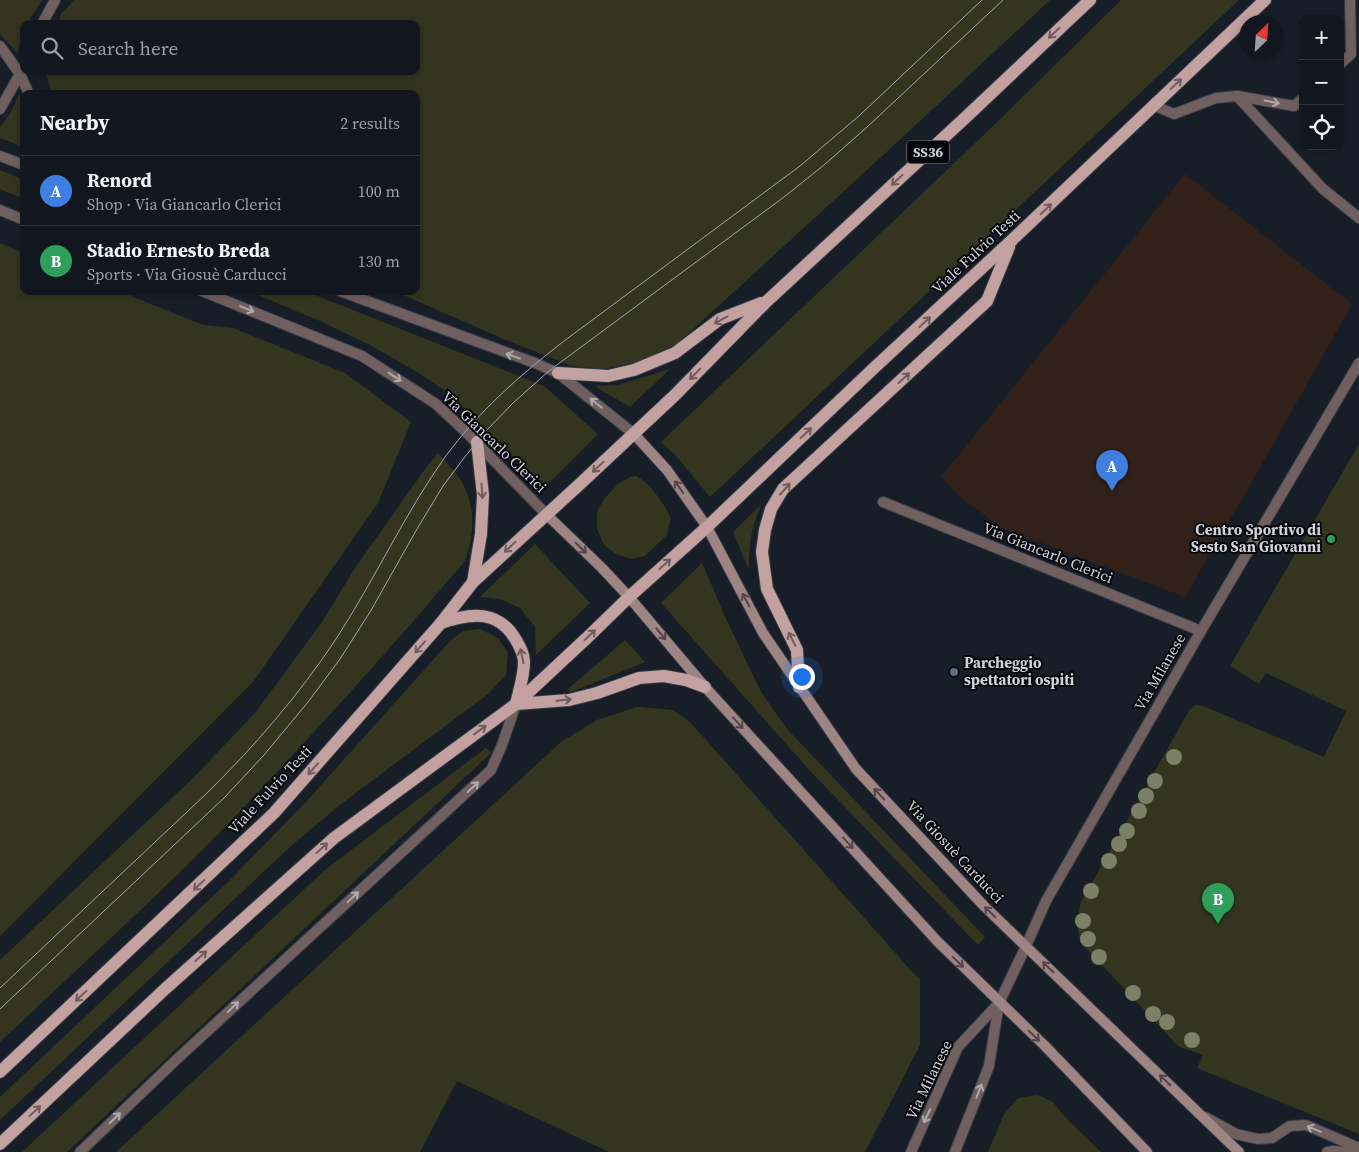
<!DOCTYPE html>
<meta charset="utf-8">
<style>
:root{--surface:#12161e;--page:#1f232b;--text:#f1f3f6;--muted:#9c9fa4;--line:#31353c;--accent:#bda9f5}
body{margin:0;font-family:"Source Serif 4",serif;background:var(--page);color:var(--text)}
.controls{position:absolute;right:15px;top:15px;display:grid;overflow:hidden;border-radius:10px;box-shadow:0 2px 8px #0003}
.controls button{width:45px;height:45px;display:grid;place-items:center;padding:0;border:0;border-bottom:1px solid var(--line);background:var(--surface);color:var(--text);font:25px sans-serif}
.compass{position:absolute;left:1239px;top:15px;width:45px;height:45px;border-radius:50%;background:var(--surface);box-shadow:0 2px 8px #0003;rotate:25deg}
.you{position:absolute;left:801px;top:676px;width:18px;height:18px;margin:-12px;border:4px solid #fff;border-radius:50%;background:#1a73e8;box-shadow:0 0 0 8px #1a73e833}
.badge{display:grid;place-items:center;width:32px;height:32px;border-radius:50%;background:var(--accent);color:#fff;font-size:16px;font-weight:700}
.pin{position:absolute;translate:-50% -41px;filter:drop-shadow(0 1px 2px #0008)}
.pin::after{content:'';position:absolute;top:26px;width:18px;height:15px;background:inherit;clip-path:polygon(0 0,100% 0,50% 100%)}
.list{margin:0;padding:0;list-style:none}
h2{display:flex;justify-content:space-between;align-items:center;height:65px;margin:0;padding:0 20px;font-size:21px}
h2 small{font-size:16px;font-weight:400;color:var(--muted)}
.list li{display:grid;grid-template-columns:32px 1fr auto;gap:15px;align-items:center;box-sizing:border-box;height:70px;padding:0 20px;border-top:1px solid var(--line)}
.list b{display:block;font-size:19px;white-space:nowrap}
.list p{margin:0;font-size:16px;white-space:nowrap;color:var(--muted)}
.list em{font-size:16px;font-style:normal;color:var(--muted)}
.icon{flex:none;width:28px;height:28px;fill:none;stroke:currentColor;stroke-width:2;stroke-linecap:round;stroke-linejoin:round}
.map{position:relative;flex:none;width:1359px;height:1152px;overflow:hidden}
.search{position:absolute;background:var(--surface);box-shadow:0 2px 8px #0003;left:20px;top:20px;width:400px;height:55px;display:flex;align-items:center;gap:12px;box-sizing:border-box;padding:0 18px;border-radius:10px;color:var(--muted);font-size:19px}
.panel{position:absolute;background:var(--surface);box-shadow:0 2px 8px #0003;left:20px;top:90px;width:400px;height:205px;border-radius:10px}
.map>svg:first-child{display:block}
</style>
<div class="map">
<svg width="1359" height="1152" viewBox="0 0 1359 1152">
<rect width="100%" height="100%" fill="#181e28"/>
<polygon fill="#312118" points="1185,174 1352,304 1249,487 1185,597 1002,528 959,496 941,477"/>
<g fill="#34351e">
<polygon points="0,0 42,0 27,24 24,24 24,34 17,53 0,34"/>
<polygon points="74,0 1050,0 891,148 677,344 638,362 602,369 572,366 506,340 394,291 416,291 416,94 52,94 47,76 47,71 416,71 416,24 57,24 61,14"/>
<polygon points="1121,0 1239,0 710,497 677,457 661,442 989,130"/>
<polygon points="19,94 24,105 24,147 0,138 0,127 10,114"/>
<polygon points="0,170 24,180 24,199 0,189"/>
<polygon points="0,243 24,253 24,291 119,291 203,325 233,328 345,373 411,422 378,503 253,682 0,936"/>
<polygon points="248,291 305,291 544,386 598,434 546,486 526,470 450,394 417,372 370,345 320,321"/>
<polygon points="670,369 630,407 594,386 618,385"/>
<path d="M1359 444V1134L1197 1068 1203 1055 1178 1046 1081 943C1076 927 1077 919 1081 902L1190 709 1195 705 1203 706 1324 757 1346 711 1266 673 1259 684 1230 666Z"/>
<path d="M438 453C446 462 458 474 463 484 476 509 474 536 465 561 388 652 308 740 227 825 154 900 76 970 0 1042V960L193 778 255 713 322 622 355 568 425 469Z"/>
<path d="M636 476C650 483 664 504 671 518L667 535 645 556 631 559 616 554 604 545 597 529V512L604 499 618 484 630 477Z"/>
<path d="M762 504C751 528 749 543 749 570L733 532Z"/>
<polygon points="535,544 590,603 536,655 535,627 520,608 500,599 480,597"/>
<polygon points="702,563 727,621 761,692 787,729 985,937 978,945 812,773 661,603"/>
<polygon points="480,629 498,638 508,653 506,675 488,694 341,804 292,845 0,1120 0,1097 229,881 305,803 450,641 463,631"/>
<polygon points="625,640 645,662 571,692 568,689"/>
<polygon points="637,707 673,710 690,722 915,975 920,979 920,1045 865,1152 609,1152 457,1081 420,1152 116,1152 561,742 597,720"/>
<polygon points="486,748 491,753 67,1152 22,1152 326,869"/>
<polygon points="1038,1095 1053,1102 1065,1117 1101,1152 988,1152 1004,1114 1018,1098"/>
</g>
<g fill="none" stroke-linecap="round" stroke-linejoin="round">
<defs>
<g id="service">
<polyline points="1340,64 1351,54 1350,0"/>
<polyline points="1237,96 1323,189 1359,218"/>
<polyline points="1153,105 1174,114 1216,98 1237,96 1294,106 1303,98"/>
</g>
<g id="minor">
<polyline points="42,24 55,0"/>
<polyline points="0,46 20,74 29,94"/>
<polyline points="0,109 20,74 24,66"/>
<polyline points="883,502 1201,631"/>
<polyline points="1026,946 1046,901 1201,631 1359,363"/>
<polyline points="1205,1117 1236,1134 1258,1139 1272,1138 1290,1126 1306,1125 1359,1148"/>
<polyline points="80,1152 176,1060 491,770 502,745 516,704"/>
<polyline points="1327,1152 1333,1151 1354,1152"/>
</g>
<g id="tertiary">
<polyline points="0,156 24,165"/>
<polyline points="0,210 24,220"/>
<polyline points="202,291 362,356 436,404 466,432 546,514"/>
<polyline points="340,291 535,363 558,373 634,434"/>
<polyline points="911,1152 958,1047 999,1003"/>
<polyline points="955,1152 989,1066 999,1003 1026,946"/>
</g>
<g id="secondary">
<polyline points="634,434 667,470 707,527 763,633 856,769 984,906 1239,1152"/>
<polyline points="546,514 602,568 629,597 705,687 938,942 1045,1046 1147,1152"/>
</g>
<g id="primary">
<polyline points="558,373 608,376 634,370 675,353 720,319 761,303"/>
<polyline points="473,582 481,534 483,495 477,442"/>
<path d="M441 623C470 613 498 609 516 640 520 647 524 654 524 662 524 676 519 691 516 704"/>
<polyline points="799,687 797,650 767,589 762,552 765,530 771,509 783,489 987,301 1009,247"/>
<polyline points="516,704 569,700 597,693 639,678 664,676 686,680 705,687"/>
<polyline points="0,1072 274,813 441,623 473,582 581,483 675,395 766,302 965,118 1090,0"/>
<polyline points="0,1144 165,989 334,838 516,704 590,635 629,597 707,527 874,368 1010,242 1265,0"/>
</g>
</defs>
<use href="#service" stroke="#353b44" stroke-width="12"/>
<use href="#minor" stroke="#353b44" stroke-width="12"/>
<use href="#tertiary" stroke="#353b44" stroke-width="12"/>
<use href="#secondary" stroke="#353b44" stroke-width="12"/>
<use href="#primary" stroke="#353b44" stroke-width="14"/>
<use href="#service" stroke="#705f5f" stroke-width="10"/>
<use href="#minor" stroke="#705f5f" stroke-width="10"/>
<use href="#tertiary" stroke="#705f5f" stroke-width="10"/>
<use href="#secondary" stroke="#9f8484" stroke-width="10"/>
<use href="#primary" stroke="#c3a1a1" stroke-width="12"/>
<g stroke="#a2a6ae" stroke-width="1">
<path d="M0 988 205 795C254 747 298 696 336 639 375 579 404 515 445 457 478 412 520 375 564 341L800 166 860 115 982 0"/>
<polyline points="0,1009 224,798 264,755 308,702 340,659 370,612 417,529 443,486 464,458 485,432 513,403 550,370 784,197 824,165 866,128 1003,0"/>
</g>
</g>
<g fill="#7c8064">
<circle cx="1174" cy="757" r="8"/>
<circle cx="1155" cy="781" r="8"/>
<circle cx="1146" cy="796" r="8"/>
<circle cx="1139" cy="811" r="8"/>
<circle cx="1127" cy="831" r="8"/>
<circle cx="1119" cy="844" r="8"/>
<circle cx="1109" cy="861" r="8"/>
<circle cx="1091" cy="891" r="8"/>
<circle cx="1083" cy="921" r="8"/>
<circle cx="1088" cy="939" r="8"/>
<circle cx="1099" cy="957" r="8"/>
<circle cx="1133" cy="993" r="8"/>
<circle cx="1153" cy="1014" r="8"/>
<circle cx="1167" cy="1022" r="8"/>
<circle cx="1192" cy="1040" r="8"/>
</g>
<defs><path id="oneway-shaft" d="M-6 0H5M1.5-3L5.5 0L1.5 3" fill="none" stroke-width="1.6" stroke-linecap="round" stroke-linejoin="round" transform="scale(1.25)"/></defs>
<g stroke="#6e5c5e">
<use href="#oneway-shaft" transform="translate(1054 33) rotate(137)"/>
<use href="#oneway-shaft" transform="translate(1176 84) rotate(-43)"/>
<use href="#oneway-shaft" transform="translate(897 180) rotate(137)"/>
<use href="#oneway-shaft" transform="translate(1046 209) rotate(-44)"/>
<use href="#oneway-shaft" transform="translate(721 320) rotate(152)"/>
<use href="#oneway-shaft" transform="translate(925 322) rotate(-43)"/>
<use href="#oneway-shaft" transform="translate(695 374) rotate(134)"/>
<use href="#oneway-shaft" transform="translate(904 378) rotate(-43)"/>
<use href="#oneway-shaft" transform="translate(806 433) rotate(-43)"/>
<use href="#oneway-shaft" transform="translate(598 467) rotate(137)"/>
<use href="#oneway-shaft" transform="translate(785 489) rotate(-49)"/>
<use href="#oneway-shaft" transform="translate(482 491) rotate(86)"/>
<use href="#oneway-shaft" transform="translate(510 547) rotate(137)"/>
<use href="#oneway-shaft" transform="translate(665 564) rotate(-42)"/>
<use href="#oneway-shaft" transform="translate(590 635) rotate(-43)"/>
<use href="#oneway-shaft" transform="translate(792 639) rotate(-117)"/>
<use href="#oneway-shaft" transform="translate(420 647) rotate(131)"/>
<use href="#oneway-shaft" transform="translate(522 656) rotate(-102)"/>
<use href="#oneway-shaft" transform="translate(564 700) rotate(-6)"/>
<use href="#oneway-shaft" transform="translate(480 730) rotate(-36)"/>
<use href="#oneway-shaft" transform="translate(313 769) rotate(131)"/>
<use href="#oneway-shaft" transform="translate(322 848) rotate(-42)"/>
<use href="#oneway-shaft" transform="translate(199 885) rotate(137)"/>
<use href="#oneway-shaft" transform="translate(201 956) rotate(-42)"/>
<use href="#oneway-shaft" transform="translate(81 996) rotate(137)"/>
<use href="#oneway-shaft" transform="translate(35 1111) rotate(-43)"/>
</g>
<g stroke="#aeaaaf">
<use href="#oneway-shaft" transform="translate(1272 102) rotate(11)"/>
<use href="#oneway-shaft" transform="translate(247 309) rotate(22)"/>
<use href="#oneway-shaft" transform="translate(513 356) rotate(-160)"/>
<use href="#oneway-shaft" transform="translate(395 377) rotate(33)"/>
<use href="#oneway-shaft" transform="translate(596 403) rotate(-141)"/>
<use href="#oneway-shaft" transform="translate(473 787) rotate(-43)"/>
<use href="#oneway-shaft" transform="translate(353 897) rotate(-43)"/>
<use href="#oneway-shaft" transform="translate(233 1007) rotate(-43)"/>
<use href="#oneway-shaft" transform="translate(979 1091) rotate(-69)"/>
<use href="#oneway-shaft" transform="translate(927 1116) rotate(115)"/>
<use href="#oneway-shaft" transform="translate(115 1118) rotate(-44)"/>
<use href="#oneway-shaft" transform="translate(1314 1129) rotate(-158)"/>
</g>
<g stroke="#524648">
<use href="#oneway-shaft" transform="translate(679 487) rotate(-125)"/>
<use href="#oneway-shaft" transform="translate(581 548) rotate(44)"/>
<use href="#oneway-shaft" transform="translate(746 600) rotate(-118)"/>
<use href="#oneway-shaft" transform="translate(661 634) rotate(50)"/>
<use href="#oneway-shaft" transform="translate(738 723) rotate(48)"/>
<use href="#oneway-shaft" transform="translate(879 794) rotate(-133)"/>
<use href="#oneway-shaft" transform="translate(848 843) rotate(48)"/>
<use href="#oneway-shaft" transform="translate(990 912) rotate(-136)"/>
<use href="#oneway-shaft" transform="translate(958 962) rotate(44)"/>
<use href="#oneway-shaft" transform="translate(1048 967) rotate(-136)"/>
<use href="#oneway-shaft" transform="translate(1034 1036) rotate(44)"/>
<use href="#oneway-shaft" transform="translate(1165 1080) rotate(-136)"/>
</g>
<circle fill="#2e9e5b" stroke="#06080c" stroke-width="2" cx="1331" cy="539" r="5"/>
<circle fill="#5c6f8a" stroke="#06080c" stroke-width="2" cx="954" cy="672" r="5"/>
<g text-anchor="middle" stroke-width="4" stroke-linejoin="round" paint-order="stroke">
<rect fill="#06080c" stroke="#93969c" stroke-width="1" x="907" y="140.5" width="42" height="23" rx="4"/>
<g font-size="14" font-weight="bold" fill="#cfd3da">
<text x="928" y="157">SS36</text>
</g>
<g font-size="15" fill="#cfd3da" stroke="#06080c">
<text transform="translate(976 252) rotate(-43)" y="5">Viale Fulvio Testi</text>
<text transform="translate(494 442) rotate(44)" y="5">Via Giancarlo Clerici</text>
<text transform="translate(1048 553) rotate(22)" y="5">Via Giancarlo Clerici</text>
<text transform="translate(1160 672) rotate(-60)" y="5">Via Milanese</text>
<text transform="translate(270 790) rotate(-47)" y="5">Viale Fulvio Testi</text>
<text transform="translate(955 852) rotate(47)" y="5">Via Giosuè Carducci</text>
<text transform="translate(929 1080) rotate(-64)" y="5">Via Milanese</text>
</g>
<g font-size="15" font-weight="bold" fill="#cfd3da" stroke="#06080c" text-anchor="end">
<text x="1321" y="535">Centro Sportivo di<tspan x="1321" dy="17">Sesto San Giovanni</tspan></text>
<text x="964" y="668" text-anchor="start">Parcheggio<tspan x="964" dy="17">spettatori ospiti</tspan></text>
</g>
</g>
</svg>
<div class="controls">
<button>+</button>
<button>−</button>
<button><svg class="icon" aria-label="locate" viewBox="0 0 24 24"><circle cx="12" cy="12" r="6"/><path d="M12 2v4M12 18v4M2 12h4M18 12h4"/></svg></button>
</div>
<svg class="compass" viewBox="-18 -18 36 36"><path d="M0-13l5 13h-10z" fill="#e53935"/><path d="M0 13l5-13h-10z" fill="#9c9fa4"/></svg>
<div class="you"></div>
<div class="pin badge" style="left:1112px;top:491px;background:#3f7fe0">A</div>
<div class="pin badge" style="left:1218px;top:924px;background:#2e9e5b">B</div>
<div class="search"><svg class="icon" aria-label="search" viewBox="0 0 24 24"><circle cx="10" cy="10" r="6"/><path d="M15 15l6 6"/></svg>Search here</div>
<section class="panel">
<h2>Nearby<small>2 results</small></h2>
<ul class="list">
<li><span class="badge" style="background:#3f7fe0">A</span><div><b>Renord</b><p>Shop · Via Giancarlo Clerici</p></div><em>100 m</em></li>
<li><span class="badge" style="background:#2e9e5b">B</span><div><b>Stadio Ernesto Breda</b><p>Sports · Via Giosuè Carducci</p></div><em>130 m</em></li>
</ul>
</section>
</div>
